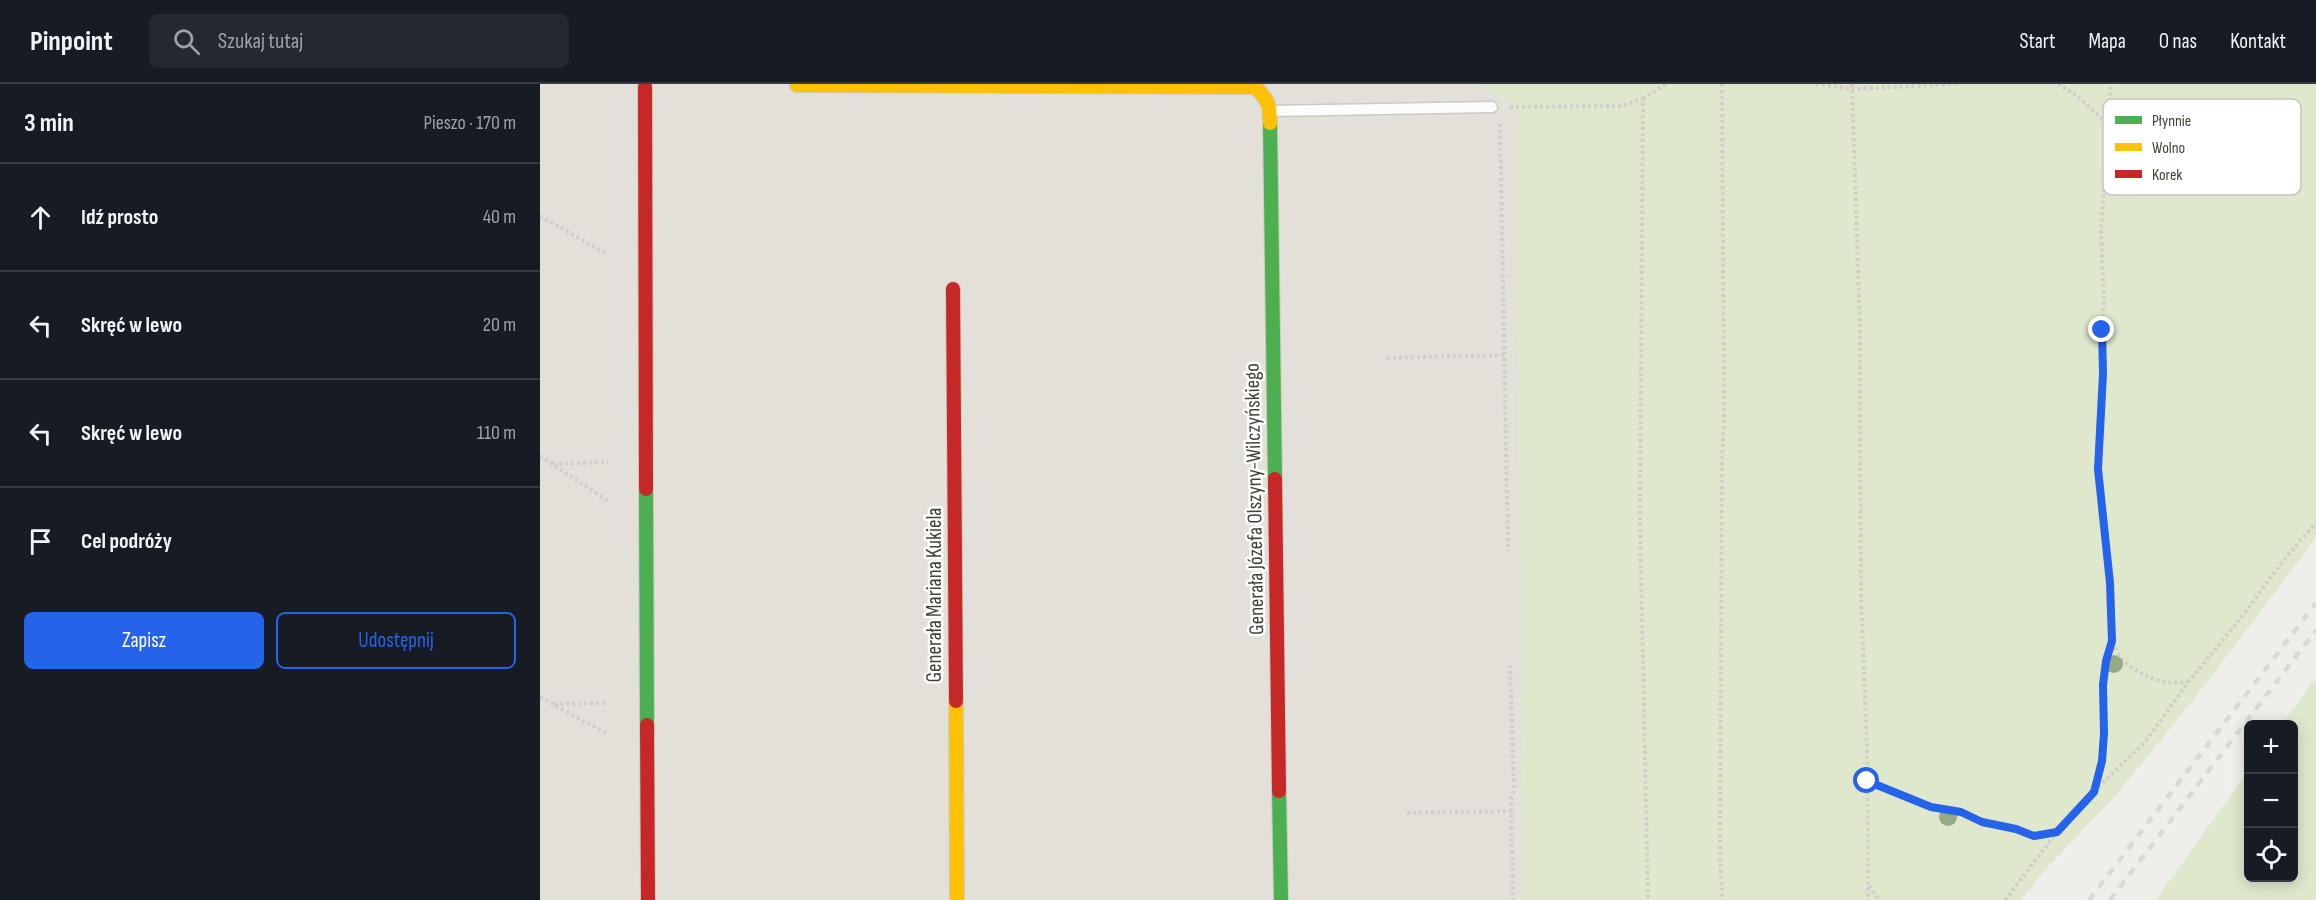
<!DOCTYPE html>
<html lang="pl">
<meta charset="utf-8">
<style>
:root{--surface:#171b24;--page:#242831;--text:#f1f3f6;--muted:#9ea1a6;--line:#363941;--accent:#2563eb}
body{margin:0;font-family:"Sofia Sans Condensed",sans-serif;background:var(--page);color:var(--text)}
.controls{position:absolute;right:18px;bottom:18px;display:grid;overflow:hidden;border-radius:9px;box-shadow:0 3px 15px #0003}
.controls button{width:54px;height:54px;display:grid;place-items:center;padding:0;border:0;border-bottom:2px solid var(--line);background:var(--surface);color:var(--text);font:30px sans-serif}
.stop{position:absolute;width:18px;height:18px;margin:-14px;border:4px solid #2563eb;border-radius:50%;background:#fff}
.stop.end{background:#2563eb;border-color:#fff;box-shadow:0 2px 6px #0008}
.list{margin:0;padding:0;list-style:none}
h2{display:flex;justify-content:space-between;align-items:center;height:78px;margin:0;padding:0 24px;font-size:26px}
h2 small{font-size:20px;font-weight:400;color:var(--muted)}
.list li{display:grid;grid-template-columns:39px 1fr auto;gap:18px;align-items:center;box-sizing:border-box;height:108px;padding:0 24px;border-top:2px solid var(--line)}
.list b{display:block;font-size:22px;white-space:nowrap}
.list em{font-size:20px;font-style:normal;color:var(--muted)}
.actions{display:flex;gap:12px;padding:18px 24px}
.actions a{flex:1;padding:14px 0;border:2px solid var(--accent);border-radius:9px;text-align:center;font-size:21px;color:var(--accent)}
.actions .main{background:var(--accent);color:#fff}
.icon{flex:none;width:33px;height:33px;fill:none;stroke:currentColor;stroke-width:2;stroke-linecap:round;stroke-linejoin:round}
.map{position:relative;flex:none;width:1776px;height:816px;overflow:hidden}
header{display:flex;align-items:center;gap:36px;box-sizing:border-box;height:84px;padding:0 30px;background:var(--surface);border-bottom:2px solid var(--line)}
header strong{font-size:28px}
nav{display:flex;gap:33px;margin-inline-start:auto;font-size:21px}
.search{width:420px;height:54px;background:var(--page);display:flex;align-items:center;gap:15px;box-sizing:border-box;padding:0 21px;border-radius:9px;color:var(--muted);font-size:22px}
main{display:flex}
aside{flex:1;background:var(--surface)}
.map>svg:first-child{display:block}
</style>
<header>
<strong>Pinpoint</strong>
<div class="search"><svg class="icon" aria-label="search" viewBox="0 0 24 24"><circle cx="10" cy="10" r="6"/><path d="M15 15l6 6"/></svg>Szukaj tutaj</div>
<nav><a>Start</a><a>Mapa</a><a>O nas</a><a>Kontakt</a></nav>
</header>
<main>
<aside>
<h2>3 min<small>Pieszo · 170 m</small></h2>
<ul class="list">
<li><svg class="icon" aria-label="ahead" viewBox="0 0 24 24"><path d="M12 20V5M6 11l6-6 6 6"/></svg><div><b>Idź prosto</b></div><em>40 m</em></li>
<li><svg class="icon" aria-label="left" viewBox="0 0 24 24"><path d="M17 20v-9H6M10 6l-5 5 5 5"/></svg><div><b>Skręć w lewo</b></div><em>20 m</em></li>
<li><svg class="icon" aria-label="left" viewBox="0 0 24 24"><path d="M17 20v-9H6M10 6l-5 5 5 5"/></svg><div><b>Skręć w lewo</b></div><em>110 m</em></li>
<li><svg class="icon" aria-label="arrive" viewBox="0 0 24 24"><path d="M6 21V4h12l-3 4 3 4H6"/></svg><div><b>Cel podróży</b></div></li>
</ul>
<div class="actions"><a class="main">Zapisz</a><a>Udostępnij</a></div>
</aside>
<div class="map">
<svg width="1776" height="816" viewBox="0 0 1776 816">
<rect width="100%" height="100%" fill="#f0eeea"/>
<polygon fill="#e3dfd9" points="0,0 935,0 976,20 984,816 0,816"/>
<g fill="#dfe8cc">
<polygon points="935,0 1776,0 1776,454 1654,615 1577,710 1502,789 1481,816 982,816 976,20"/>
<polygon points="1776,593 1776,816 1616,816 1708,687 1708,794 1754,794 1754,640 1742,640"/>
</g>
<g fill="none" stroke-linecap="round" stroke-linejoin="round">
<defs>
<polyline id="lane" points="733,27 952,23"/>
<g id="fast">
<polyline points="730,39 735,395"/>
<polyline points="106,405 107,641"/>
<polyline points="739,707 741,816"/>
</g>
<g id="slow">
<path d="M257 1 715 3C728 15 730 21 730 39"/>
<polyline points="416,617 417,816"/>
</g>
<g id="jam">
<polyline points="105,3 106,405"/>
<polyline points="413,205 416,617"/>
<polyline points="735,395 739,707"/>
<polyline points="107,641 108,816"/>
</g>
</defs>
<use href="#lane" stroke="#cccac6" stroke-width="13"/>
<use href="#fast" stroke="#cecac2" stroke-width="16"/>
<use href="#slow" stroke="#cecac2" stroke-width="16"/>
<use href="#jam" stroke="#cecac2" stroke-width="16"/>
<g stroke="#d1cecb" stroke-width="4" stroke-dasharray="3 3" stroke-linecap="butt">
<polyline points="1182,0 1184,336 1182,376 1180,765 1182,816"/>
<polyline points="1276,0 1312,5 1418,0"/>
<polyline points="1312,0 1320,245 1321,511 1327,663 1328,816"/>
<polyline points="1518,0 1536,11 1567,39"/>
<polyline points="1103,15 1126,0"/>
<polyline points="970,23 1080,22 1103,15 1100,437 1108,816"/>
<polyline points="960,40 968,467"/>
<polyline points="0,132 67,170"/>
<polyline points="847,274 964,271"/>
<polyline points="0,372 68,417"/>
<polyline points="13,380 68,378"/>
<path d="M1573 558C1575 563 1578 570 1582 575 1599 591 1626 605 1650 596"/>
<polyline points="970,581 974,705 971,714 973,816"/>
<polyline points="0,613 68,650"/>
<polyline points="14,620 68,619"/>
<polyline points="1327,697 1391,724 1421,728 1442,737 1476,745 1494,752 1516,749"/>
<polyline points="1554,707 1605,658 1650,596 1700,535 1746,473 1776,439"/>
<polyline points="867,729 971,727"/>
<polyline points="1329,802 1339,816"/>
<polyline points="1465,816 1517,748 1554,708 1562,677 1564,649 1563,601 1566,577 1572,557 1570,499 1558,385 1563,290 1561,246 1564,218 1561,146 1571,0"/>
</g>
<use href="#lane" stroke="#fdfcfc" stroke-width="10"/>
<use href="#fast" stroke="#4caf50" stroke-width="14"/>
<use href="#slow" stroke="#ffc107" stroke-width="14"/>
<use href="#jam" stroke="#c62828" stroke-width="14"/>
<g stroke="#d9d9d8" stroke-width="4.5" stroke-dasharray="8 8" stroke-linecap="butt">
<polyline points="1549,816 1776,519"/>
<polyline points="1570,816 1776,546"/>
</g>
</g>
<g fill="#96aa84">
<circle cx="1574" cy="580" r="9"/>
<circle cx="1408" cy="733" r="9"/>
</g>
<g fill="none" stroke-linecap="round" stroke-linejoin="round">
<polyline stroke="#2563eb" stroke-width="8" points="1327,697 1391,723 1421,728 1442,738 1476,745 1494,752 1517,748 1554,708 1562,677 1564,649 1563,601 1566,577 1572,557 1570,499 1558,385 1563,290 1562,246"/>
</g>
<g text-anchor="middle" stroke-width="5" stroke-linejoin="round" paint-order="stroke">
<g font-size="21" fill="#453f37" stroke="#fff">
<text transform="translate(714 415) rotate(-91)" y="7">Generała Józefa Olszyny-Wilczyńskiego</text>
<text transform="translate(394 511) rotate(-90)" y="7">Generała Mariana Kukiela</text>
</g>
</g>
<rect x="1563" y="15" width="198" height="96" rx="9" fill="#fff" stroke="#c7c5c3" stroke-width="1.5"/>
<rect x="1575" y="32" width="27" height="8" fill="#4caf50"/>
<rect x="1575" y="59" width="27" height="8" fill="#ffc107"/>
<rect x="1575" y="86" width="27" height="8" fill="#c62828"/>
<g font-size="16" fill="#453f37">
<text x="1612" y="42">Płynnie</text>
<text x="1612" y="69">Wolno</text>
<text x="1612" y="96">Korek</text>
</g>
</svg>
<div class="controls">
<button>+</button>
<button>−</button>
<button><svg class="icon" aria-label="locate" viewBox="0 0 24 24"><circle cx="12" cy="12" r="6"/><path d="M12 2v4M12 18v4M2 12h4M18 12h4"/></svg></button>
</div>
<div class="stop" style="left:1327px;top:697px"></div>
<div class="stop end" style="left:1562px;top:246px"></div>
</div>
</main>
